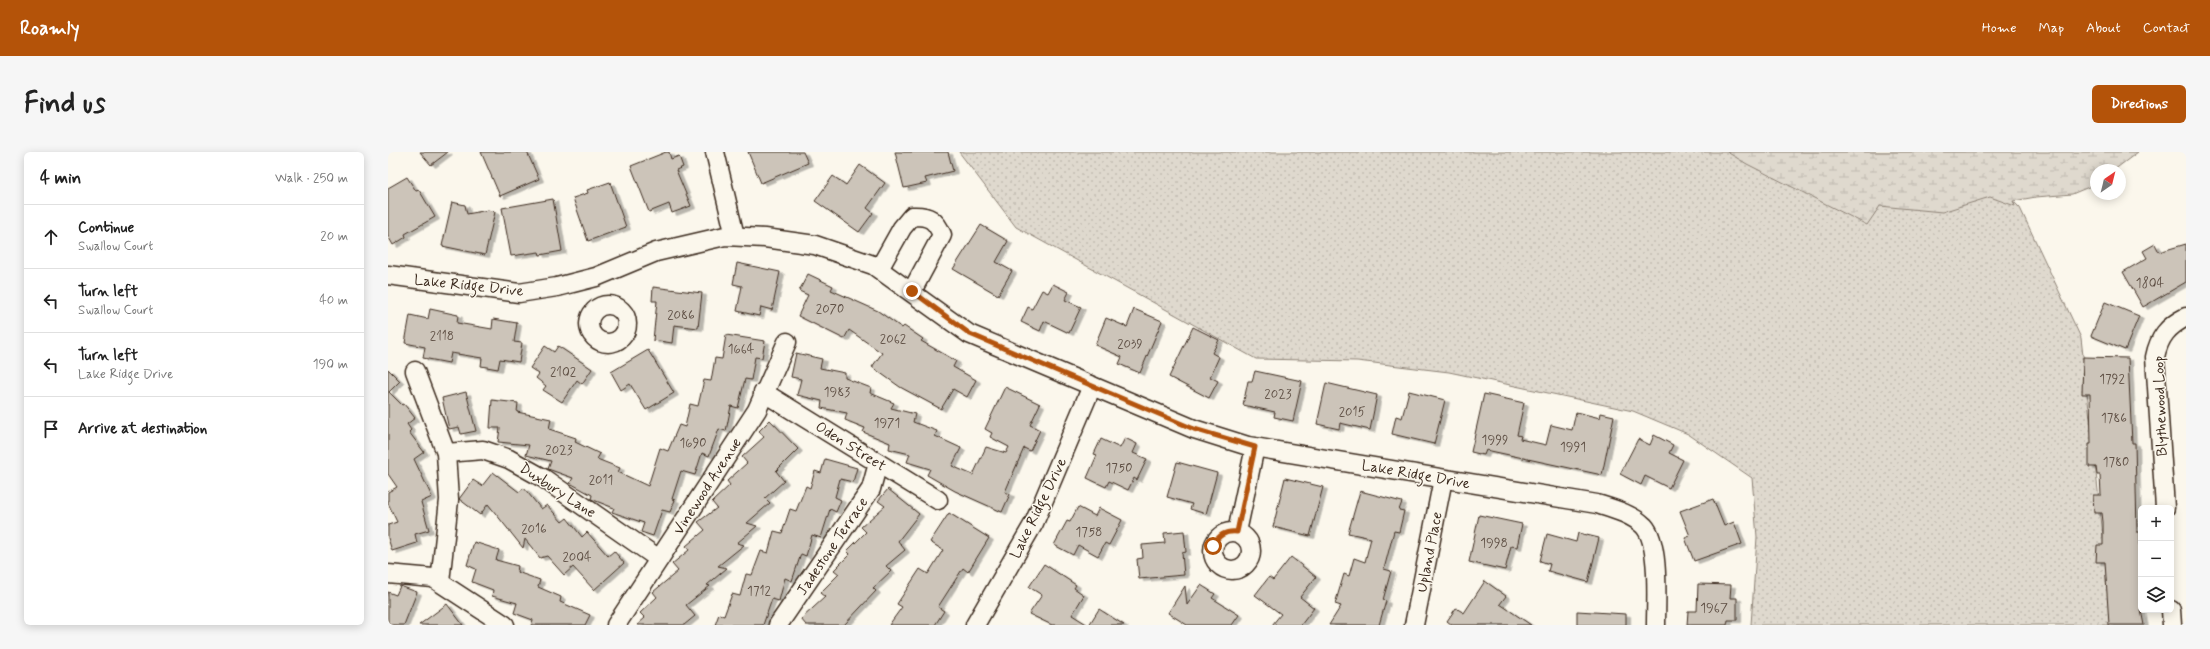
<!DOCTYPE html>
<meta charset="utf-8">
<style>
:root{--surface:#fff;--page:#f6f6f6;--text:#222;--muted:#767676;--line:#e0e0e0;--accent:#b45309}
body{margin:0;font-family:Mynerve,sans-serif;background:var(--page);color:var(--text)}
.controls{position:absolute;right:12px;bottom:12px;display:grid;overflow:hidden;border-radius:6px;box-shadow:0 2px 10px #0003}
.controls button{width:36px;height:36px;display:grid;place-items:center;padding:0;border:0;border-bottom:1px solid var(--line);background:var(--surface);color:var(--text);font:20px sans-serif}
.compass{position:absolute;left:1702px;top:12px;width:36px;height:36px;border-radius:50%;background:var(--surface);box-shadow:0 2px 10px #0003;rotate:35deg}
.stop{position:absolute;width:12px;height:12px;margin:-9px;border:3px solid #b45309;border-radius:50%;background:#fff}
.stop.end{background:#b45309;border-color:#fff;box-shadow:0 1px 4px #0008}
.list{margin:0;padding:0;list-style:none}
h2{display:flex;justify-content:space-between;align-items:center;height:52px;margin:0;padding:0 16px;font-size:17px}
h2 small{font-size:13px;font-weight:400;color:var(--muted)}
.list li{display:grid;grid-template-columns:26px 1fr auto;gap:12px;align-items:center;box-sizing:border-box;height:64px;padding:0 16px;border-top:1px solid var(--line)}
.list b{display:block;font-size:15px;white-space:nowrap}
.list p{margin:0;font-size:13px;white-space:nowrap;color:var(--muted)}
.list em{font-size:13px;font-style:normal;color:var(--muted)}
.icon{flex:none;width:22px;height:22px;fill:none;stroke:currentColor;stroke-width:2;stroke-linecap:round;stroke-linejoin:round}
.map{position:relative;flex:none;width:1798px;height:473px;overflow:hidden;border-radius:6px}
header{display:flex;align-items:center;gap:24px;box-sizing:border-box;height:56px;padding:0 20px;background:var(--accent);color:#fff}
header strong{font-size:19px}
nav{display:flex;gap:22px;margin-inline-start:auto;font-size:14px}
.intro{display:flex;align-items:center;justify-content:space-between;box-sizing:border-box;height:96px;padding:0 24px}
h1{margin:0;font-size:28px}
.button{padding:10px 18px;border-radius:6px;background:var(--accent);color:#fff;font-size:14px;font-weight:700}
main{display:flex;gap:24px;padding:0 24px}
aside{flex:1;background:var(--surface);border-radius:6px;box-shadow:0 2px 10px #0003}
.map>svg:first-child{display:block}
</style>
<header>
<strong>Roamly</strong>
<nav><a>Home</a><a>Map</a><a>About</a><a>Contact</a></nav>
</header>
<div class="intro"><h1>Find us</h1><a class="button">Directions</a></div>
<main>
<aside>
<h2>4 min<small>Walk · 250 m</small></h2>
<ul class="list">
<li><svg class="icon" aria-label="ahead" viewBox="0 0 24 24"><path d="M12 20V5M6 11l6-6 6 6"/></svg><div><b>Continue</b><p>Swallow Court</p></div><em>20 m</em></li>
<li><svg class="icon" aria-label="left" viewBox="0 0 24 24"><path d="M17 20v-9H6M10 6l-5 5 5 5"/></svg><div><b>Turn left</b><p>Swallow Court</p></div><em>40 m</em></li>
<li><svg class="icon" aria-label="left" viewBox="0 0 24 24"><path d="M17 20v-9H6M10 6l-5 5 5 5"/></svg><div><b>Turn left</b><p>Lake Ridge Drive</p></div><em>190 m</em></li>
<li><svg class="icon" aria-label="arrive" viewBox="0 0 24 24"><path d="M6 21V4h12l-3 4 3 4H6"/></svg><div><b>Arrive at destination</b></div></li>
</ul>
</aside>
<div class="map">
<svg width="1798" height="473" viewBox="0 0 1798 473">
<defs>
<pattern id="green-dots" width="8" height="8" patternUnits="userSpaceOnUse"><rect width="8" height="8" fill="#dfd9ce"/><path d="M2 2h.1M6 6h.1" fill="none" stroke="#c0bab0" stroke-width="1.8" stroke-linecap="round"/></pattern>
<pattern id="wetland-marsh" width="20" height="14" patternUnits="userSpaceOnUse"><rect width="20" height="14" fill="#dfd9ce"/><path d="M1 5h8M5 5V1M11 12h8M15 12V8" fill="none" stroke="#c0bab0"/></pattern>
<filter id="shadow"><feDropShadow dx="4.5" dy="2.5" stdDeviation="0" flood-color="#0004"/></filter>
</defs>
<rect width="100%" height="100%" fill="#fbf7ec"/>
<filter id="ink" filterUnits="userSpaceOnUse"><feTurbulence type="fractalNoise" baseFrequency=".025" numOctaves="2"/><feDisplacementMap in="SourceGraphic" scale="8" xChannelSelector="R" yChannelSelector="G"/><feConvolveMatrix kernelMatrix="1 2 1 2 8 2 1 2 1" color-interpolation-filters="sRGB"/></filter>
<g filter="url(#ink)">
<polygon fill="url(#green-dots)" stroke="#8d8276" points="571,0 1577,0 1632,56 1693,186 1725,473 1363,473 1369,385 1364,326 1300,282 1245,259 1061,220 969,209 868,207 628,75"/>
<polygon fill="url(#wetland-marsh)" stroke="#8d8276" points="1339,0 1750,0 1726,18 1708,18 1708,32 1684,42 1648,45 1625,49 1627,54 1602,45 1554,60 1492,54 1479,73 1359,12"/>
<g fill="#ccc4b9" stroke="#3b2a1e" filter="url(#shadow)">
<polygon points="32,0 60,0 43,13"/>
<polygon points="93,0 139,0 151,27 112,44"/>
<polygon points="278,0 281,0 283,7 291,4 295,15 288,18 303,54 284,61 281,52 261,60 243,14"/>
<polygon points="360,0 415,0 420,11 373,31"/>
<polygon points="507,0 560,0 565,19 537,26 539,31 516,36"/>
<polygon points="472,13 497,31 479,56 485,61 471,80 427,49 445,24 458,33"/>
<polygon points="19,25 28,39 31,38 47,65 17,82 18,85 5,93 0,84 0,36"/>
<polygon points="222,30 238,75 200,89 185,46 200,41 199,38"/>
<polygon points="165,47 174,99 152,103 151,100 123,104 114,56"/>
<polygon points="64,50 77,53 79,62 100,58 107,60 97,103 54,94"/>
<polygon points="593,73 620,89 608,110 624,119 610,143 565,117"/>
<polygon points="1767,92 1771,100 1798,92 1798,130 1755,155 1735,120 1759,106 1755,99"/>
<polygon points="349,111 392,120 384,158 373,155 371,164 349,159 354,134 345,132"/>
<polygon points="420,122 445,134 443,138 490,159 514,176 516,174 535,187 533,189 568,209 565,215 588,228 579,245 565,237 553,257 512,235 484,215 494,201 461,178 456,187 410,164 420,143 411,139"/>
<polygon points="665,132 681,140 677,148 693,155 681,181 656,169 652,179 633,170 640,155 644,157 654,138 660,141"/>
<polygon points="265,135 314,141 310,176 286,173 284,191 265,188 269,149 264,149"/>
<polygon points="1717,150 1751,164 1737,198 1703,184"/>
<polygon points="42,157 70,163 69,171 104,177 105,167 129,171 126,190 134,191 131,210 112,207 110,217 93,214 94,206 63,201 61,211 35,206 37,195 17,191 22,163 40,167"/>
<polygon points="746,157 774,169 752,221 731,212 734,205 707,193 718,166 739,175"/>
<polygon points="805,175 831,188 824,201 831,205 822,225 830,229 821,246 781,225"/>
<polygon points="338,183 377,189 374,206 367,205 363,228 357,227 350,256 343,254 338,279 331,277 321,304 314,301 307,323 293,319 284,347 287,348 282,360 274,358 265,384 253,380 256,371 224,360 226,356 203,347 204,343 182,331 185,326 160,317 163,309 138,303 141,293 110,290 112,276 102,276 104,248 130,251 129,260 163,267 161,277 188,286 187,290 212,302 209,307 232,316 230,320 260,334 272,296 280,299 291,273 297,275 302,252 310,254 316,228 323,229 327,206 334,207"/>
<polygon points="157,194 166,200 170,194 204,217 194,232 189,228 174,250 155,238 158,234 148,226 151,222 142,216"/>
<polygon points="260,198 286,241 258,258 242,232 233,238 223,220"/>
<polygon points="408,201 434,207 432,216 457,221 457,226 483,236 482,241 506,251 503,256 527,262 525,270 549,279 547,284 573,296 564,314 585,323 598,295 618,301 621,295 602,285 604,281 597,277 617,235 652,252 642,273 652,278 642,299 636,296 617,340 622,342 614,360 567,339 539,323 542,317 519,310 522,302 501,297 502,291 475,280 477,276 457,268 459,261 433,256 434,249 409,243 413,227 403,225"/>
<polygon points="1695,205 1740,206 1744,291 1747,291 1749,380 1752,380 1753,458 1756,473 1721,473 1717,410 1708,410 1709,393 1715,393 1715,370 1714,361 1706,361 1705,343 1713,343 1712,323 1709,323 1708,315 1701,315 1701,292 1703,292 1702,242 1694,242"/>
<polygon points="0,217 12,229 1,240 14,253 16,252 27,266 19,272 23,278 21,280 36,300 26,307 44,345 33,350 41,378 27,382 29,391 4,399 0,386 0,373 9,370 0,351 0,340 9,335 0,322"/>
<polygon points="867,219 914,229 905,269 886,265 887,260 855,253 860,229 864,229"/>
<polygon points="938,231 989,243 982,278 952,271 951,277 929,272"/>
<polygon points="1021,239 1057,248 1046,292 1004,282 1008,264 1014,266"/>
<polygon points="78,240 88,279 73,282 71,275 61,277 54,246"/>
<polygon points="1096,242 1136,251 1129,283 1133,284 1132,287 1158,293 1163,273 1184,278 1188,260 1212,266 1213,261 1226,264 1214,323 1098,298 1096,303 1083,300"/>
<polygon points="382,268 410,297 388,319 396,329 377,346 382,351 359,371 369,374 349,391 356,393 330,414 339,416 319,433 322,434 298,453 307,464 296,473 249,473 257,466 252,461 269,445 265,440 290,419 284,412 301,398 298,394 317,378 310,370 329,356 324,350 342,333 339,329 359,311 354,305 376,285 371,279"/>
<polygon points="1266,283 1285,293 1281,301 1295,308 1281,336 1257,324 1253,333 1232,322 1250,287 1262,293"/>
<polygon points="737,286 749,292 745,301 759,307 749,328 746,326 740,338 721,329 718,335 699,326 709,303 706,302 713,287 732,296"/>
<polygon points="437,307 469,316 465,330 452,327 447,345 453,348 448,360 442,357 433,386 424,383 418,404 413,402 404,429 397,426 391,449 384,447 375,473 327,473 331,462 336,464 344,442 352,444 358,422 364,423 373,399 380,401 386,379 394,381 402,357 408,359 418,334 422,336 427,319 433,321"/>
<polygon points="789,310 829,321 818,362 802,357 804,352 779,345"/>
<polygon points="105,320 131,340 136,336 153,357 159,353 174,370 179,366 194,385 199,380 220,404 226,399 236,411 206,438 185,415 176,423 159,404 152,406 137,387 135,396 100,352 92,363 71,347 85,328 94,334"/>
<polygon points="897,326 935,335 922,384 885,375"/>
<polygon points="500,337 531,362 510,389 517,398 498,414 503,419 485,436 488,439 456,473 418,473 413,467 437,445 432,441 451,422 446,418 462,402 459,399 478,380 473,375 497,354 490,349"/>
<polygon points="972,339 1014,350 1011,358 1016,359 1011,380 1006,379 996,417 1003,419 995,448 998,449 991,473 941,473 953,454 947,452 956,422 961,424 966,406 977,410 983,386 960,381"/>
<polygon points="1325,347 1336,374 1346,370 1354,392 1306,409 1297,386 1302,384 1292,359"/>
<polygon points="690,355 707,364 711,356 734,368 721,393 717,391 710,404 690,393 685,403 666,393 679,369 682,370"/>
<polygon points="561,361 601,386 580,420 575,416 550,455 556,459 547,473 501,473 514,455 509,452 532,417 540,422 555,398 542,390"/>
<polygon points="1091,363 1134,372 1129,395 1123,394 1117,418 1081,410"/>
<polygon points="796,379 798,400 794,401 796,423 751,427 749,407 755,406 754,393 777,391 776,381"/>
<polygon points="1190,381 1211,386 1200,430 1160,419 1162,412 1152,409 1159,382 1188,390"/>
<polygon points="86,390 111,398 108,408 130,414 129,420 152,428 150,435 173,445 172,450 202,463 197,473 143,473 145,468 126,461 129,451 104,444 105,438 84,430 88,417 79,413"/>
<polygon points="903,405 928,425 912,445 926,456 913,473 884,473 893,462 867,443 881,425 885,428"/>
<polygon points="656,412 688,433 686,436 696,443 684,463 700,473 664,473 641,462 654,443 641,435"/>
<polygon points="1097,429 1118,444 1112,452 1143,473 1064,473 1059,469 1068,456 1076,461"/>
<polygon points="1310,432 1343,433 1342,446 1349,446 1349,468 1340,468 1339,473 1299,473 1300,459 1309,459"/>
<polygon points="813,433 827,442 824,446 851,463 844,473 799,473 780,461 797,434 799,453"/>
<polygon points="12,434 29,440 16,473 0,473 0,440 8,443"/>
<polygon points="59,452 75,473 31,473"/>
<polygon points="711,457 736,473 701,473"/>
<polygon points="1189,459 1238,462 1238,473 1189,473"/>
</g>
<g fill="none" stroke-linecap="round" stroke-linejoin="round">
<defs>
<g id="minor">
<polyline points="327,0 347,84"/>
<path d="M491 117 514 76 524 64C541 63 548 68 554 83L524 139"/>
<path d="M0 123 131 141 169 135 208 125 268 100 337 84 377 86 427 93 485 113 581 182 806 277 860 294 1209 352C1225 357 1244 362 1256 374 1272 391 1268 449 1268 473"/>
<circle cx="220" cy="172" r="19"/>
<polyline points="27,219 58,301 61,348 52,430"/>
<polyline points="375,240 550,348"/>
<polyline points="58,301 95,298 121,307 155,326 271,407"/>
<path d="M1777 356 1767 205C1771 185 1780 174 1798 165"/>
<circle cx="844" cy="399" r="19"/>
<polyline points="849,380 867,295"/>
<polyline points="0,422 45,426 117,473"/>
<polyline points="1783,458 1784,473"/>
<polyline points="228,473 369,258 399,190"/>
<polyline points="390,473 483,337 490,311"/>
<polyline points="587,473 646,371 704,234"/>
<polyline points="1026,473 1055,327"/>
</g>
</defs>
<use href="#minor" stroke="#3b2a1e" stroke-width="21"/>
<use href="#minor" stroke="#fbf7ec" stroke-width="18"/>
</g>
</g>
<g fill="none" stroke-linecap="round" stroke-linejoin="round" filter="url(#ink)">
<path stroke="#b45309" stroke-width="5" d="M524 139 582 182 806 277 867 295 849 380C837 379 830 383 825 394"/>
</g>
<g text-anchor="middle" stroke-width="3" stroke-linejoin="round" paint-order="stroke">
<g font-size="13" fill="#5f5045">
<text x="1762" y="135">1804</text>
<text x="442" y="161">2070</text>
<text x="293" y="167">2086</text>
<text x="54" y="188">2118</text>
<text x="505" y="191">2062</text>
<text x="742" y="196">2039</text>
<text x="353" y="201">1664</text>
<text x="175" y="224">2102</text>
<text x="1724" y="231">1792</text>
<text x="449" y="244">1983</text>
<text x="890" y="246">2023</text>
<text x="964" y="264">2015</text>
<text x="1726" y="270">1786</text>
<text x="499" y="275">1971</text>
<text x="1107" y="292">1999</text>
<text x="305" y="295">1690</text>
<text x="1185" y="299">1991</text>
<text x="171" y="302">2023</text>
<text x="1728" y="314">1780</text>
<text x="731" y="320">1750</text>
<text x="213" y="332">2011</text>
<text x="146" y="381">2016</text>
<text x="701" y="384">1758</text>
<text x="1106" y="395">1998</text>
<text x="189" y="409">2004</text>
<text x="371" y="443">1712</text>
<text x="1326" y="460">1967</text>
</g>
<g font-size="15" fill="#3b2a1e" stroke="#fbf7ec">
<text transform="translate(81 133) rotate(6)" y="5">Lake Ridge Drive</text>
<text transform="translate(1772 254) rotate(-92)" y="5">Blythewood Loop</text>
<text transform="translate(463 294) rotate(32)" y="5">Oden Street</text>
<text transform="translate(1028 322) rotate(10)" y="5">Lake Ridge Drive</text>
<text transform="translate(319 334) rotate(-57)" y="5">Vinewood Avenue</text>
<text transform="translate(170 338) rotate(33)" y="5">Duxbury Lane</text>
<text transform="translate(650 356) rotate(-64)" y="5">Lake Ridge Drive</text>
<text transform="translate(444 394) rotate(-56)" y="5">Jadestone Terrace</text>
<text transform="translate(1041 400) rotate(-79)" y="5">Upland Place</text>
</g>
</g>
</svg>
<div class="controls">
<button>+</button>
<button>−</button>
<button><svg class="icon" aria-label="layers" viewBox="0 0 24 24"><path d="M12 4l9 5-9 5-9-5zM3 14l9 5 9-5"/></svg></button>
</div>
<svg class="compass" viewBox="-18 -18 36 36"><path d="M0-13l5 13h-10z" fill="#e53935"/><path d="M0 13l5-13h-10z" fill="#767676"/></svg>
<div class="stop" style="left:825px;top:394px"></div>
<div class="stop end" style="left:524px;top:139px"></div>
</div>
</main>
